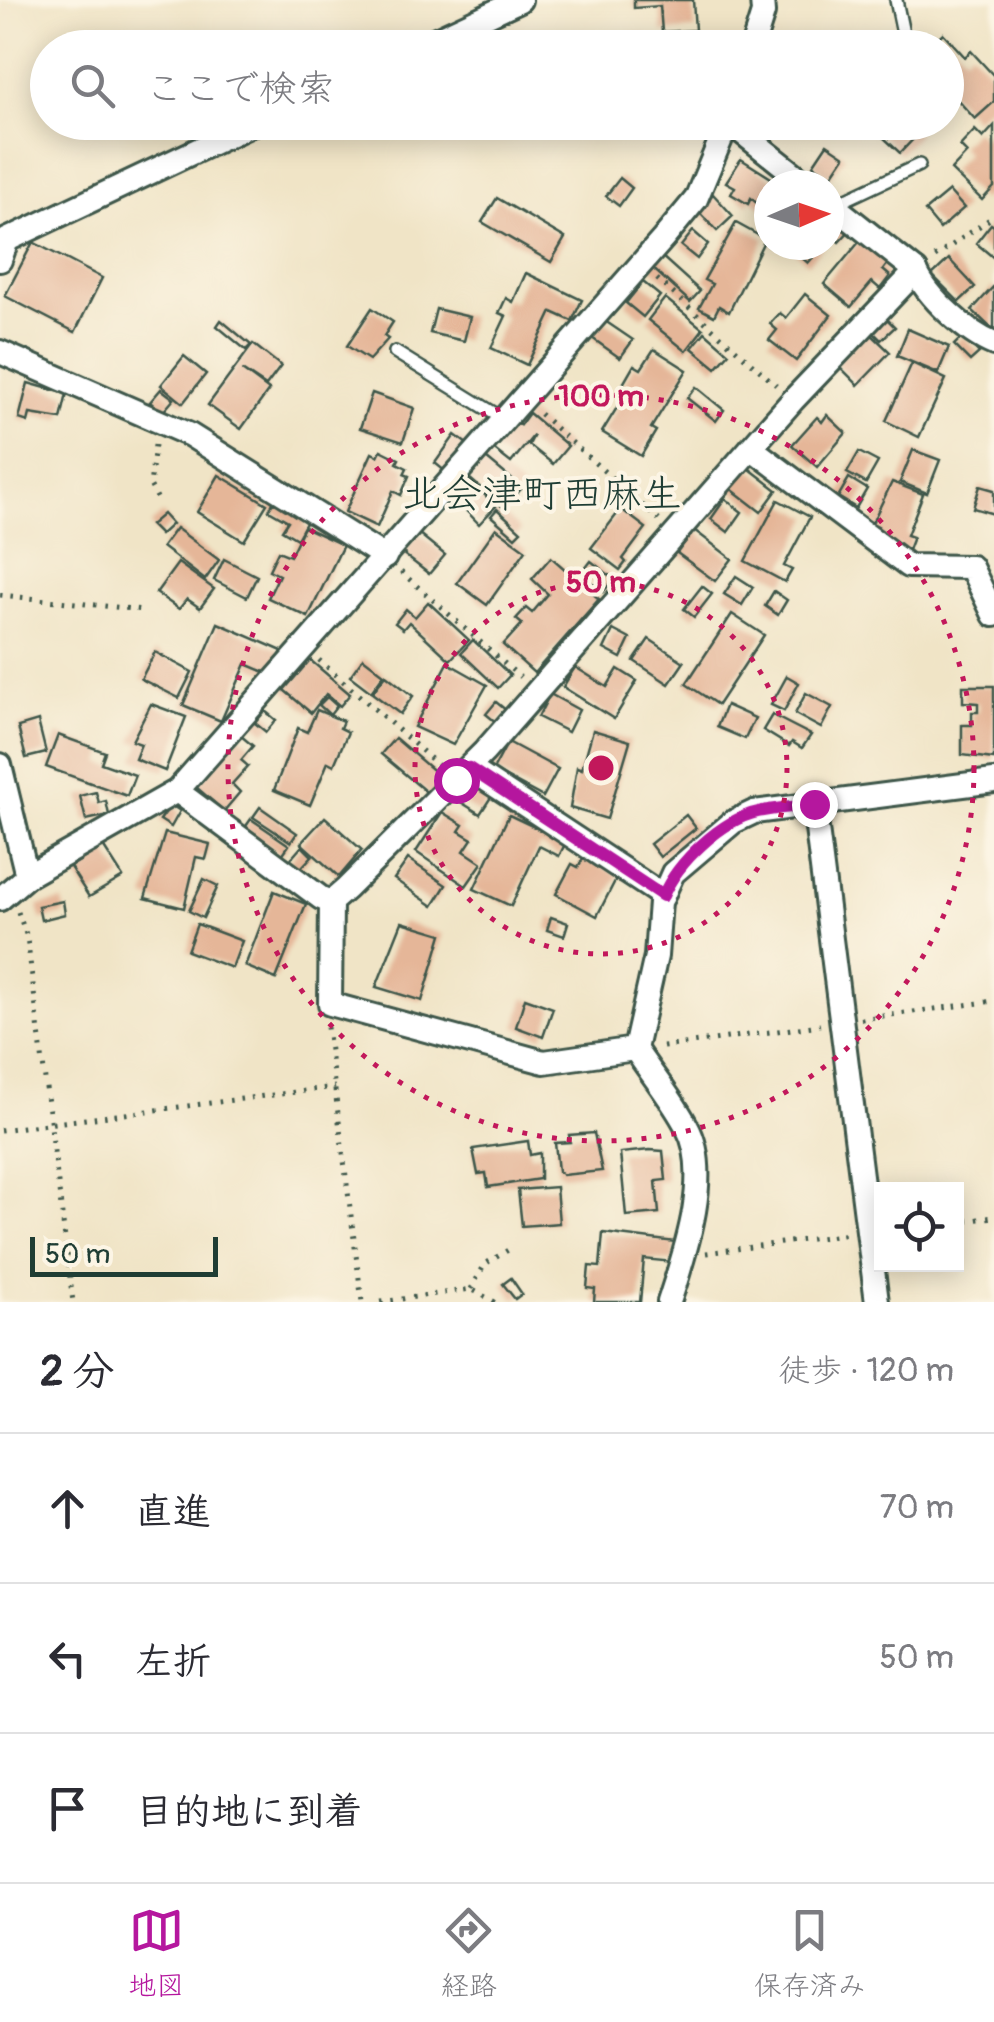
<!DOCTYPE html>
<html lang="ja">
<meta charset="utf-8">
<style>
:root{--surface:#fff;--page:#f2f2f3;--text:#2b2b33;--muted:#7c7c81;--line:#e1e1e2;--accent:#b5179e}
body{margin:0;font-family:Pangolin,"Klee One",sans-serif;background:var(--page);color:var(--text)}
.controls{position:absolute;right:30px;bottom:30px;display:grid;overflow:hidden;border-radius:0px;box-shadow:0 5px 25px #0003}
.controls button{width:90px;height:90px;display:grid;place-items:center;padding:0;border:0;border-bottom:2px solid var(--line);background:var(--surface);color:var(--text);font:50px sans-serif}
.compass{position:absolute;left:754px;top:170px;width:90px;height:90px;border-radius:50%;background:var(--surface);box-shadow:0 5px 25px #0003;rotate:88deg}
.scale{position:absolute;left:30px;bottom:25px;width:188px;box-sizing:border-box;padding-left:10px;border:5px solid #1f3d34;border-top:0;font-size:28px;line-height:35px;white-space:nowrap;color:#1f3d34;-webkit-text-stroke:8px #fcf5e5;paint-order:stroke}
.stop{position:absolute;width:30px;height:30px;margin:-22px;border:8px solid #b5179e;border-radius:50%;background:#fff}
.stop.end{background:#b5179e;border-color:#fff;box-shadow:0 2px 10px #0008}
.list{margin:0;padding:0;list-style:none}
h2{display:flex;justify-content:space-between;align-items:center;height:130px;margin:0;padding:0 40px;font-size:42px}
h2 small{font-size:32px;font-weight:400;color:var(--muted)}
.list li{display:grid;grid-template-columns:65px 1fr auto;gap:30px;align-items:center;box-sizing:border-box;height:150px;padding:0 40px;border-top:2px solid var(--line)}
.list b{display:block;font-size:38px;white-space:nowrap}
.list em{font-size:32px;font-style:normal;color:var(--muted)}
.icon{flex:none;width:55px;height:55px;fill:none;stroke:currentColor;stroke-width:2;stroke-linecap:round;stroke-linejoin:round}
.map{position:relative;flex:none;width:994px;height:1302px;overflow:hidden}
.search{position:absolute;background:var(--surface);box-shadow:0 5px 25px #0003;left:30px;right:30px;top:30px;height:110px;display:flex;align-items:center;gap:25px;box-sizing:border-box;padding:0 35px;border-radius:55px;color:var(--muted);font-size:38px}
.sheet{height:580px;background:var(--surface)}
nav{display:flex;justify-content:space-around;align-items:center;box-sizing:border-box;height:140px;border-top:2px solid var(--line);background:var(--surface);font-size:28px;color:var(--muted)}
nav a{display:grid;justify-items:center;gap:5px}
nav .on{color:var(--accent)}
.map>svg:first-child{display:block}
</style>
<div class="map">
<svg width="994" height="1302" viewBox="0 0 994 1302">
<rect width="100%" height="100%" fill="#fcf5e5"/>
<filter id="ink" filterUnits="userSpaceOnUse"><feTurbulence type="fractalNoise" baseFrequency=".01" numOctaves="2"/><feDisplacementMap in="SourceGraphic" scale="20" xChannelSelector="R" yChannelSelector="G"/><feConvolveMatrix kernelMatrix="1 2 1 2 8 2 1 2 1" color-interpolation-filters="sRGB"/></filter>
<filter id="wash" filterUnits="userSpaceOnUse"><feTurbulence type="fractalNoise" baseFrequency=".0048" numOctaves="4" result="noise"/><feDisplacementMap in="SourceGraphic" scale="40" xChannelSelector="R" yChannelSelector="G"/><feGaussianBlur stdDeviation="2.25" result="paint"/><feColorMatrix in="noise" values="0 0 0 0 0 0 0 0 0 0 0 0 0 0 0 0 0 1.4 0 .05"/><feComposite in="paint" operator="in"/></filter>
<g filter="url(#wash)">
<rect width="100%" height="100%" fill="#f0e4c6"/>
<g id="blocks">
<g fill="#e5b698">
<polygon points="634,0 693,0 695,30 662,32 660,6 634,8"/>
<polygon points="586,33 646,34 646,48 586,48"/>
<polygon points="943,33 965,57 971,51 994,76 994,102 975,119 946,87 946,48 927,48"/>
<polygon points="867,122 905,122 918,134 900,153"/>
<polygon points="994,126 994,187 982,200 951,170 967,153 960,146 975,130 983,138"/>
<polygon points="827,144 845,156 831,177 813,165"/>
<polygon points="741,159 782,185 769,185 769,214 751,198 748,204 731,194 735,187 726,182"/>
<polygon points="620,178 632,188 619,206 606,196"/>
<polygon points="949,191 964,208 940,229 925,211"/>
<polygon points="713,194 733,216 717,231 697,210"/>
<polygon points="497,198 565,238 551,262 482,222"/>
<polygon points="829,209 851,229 839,242 833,236 829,240"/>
<polygon points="736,223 765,239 729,312 719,306 714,316 699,308 712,284 704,280"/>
<polygon points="991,224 994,226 994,258 976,243"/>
<polygon points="693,231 708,244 697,259 681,246"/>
<polygon points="865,235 892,258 883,270 890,276 880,289 872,282 851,307 824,284"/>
<polygon points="33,242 102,278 75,332 5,296"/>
<polygon points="787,245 824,245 808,263"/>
<polygon points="660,255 700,291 690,302 650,266"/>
<polygon points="949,259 975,287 959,302 932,275"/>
<polygon points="526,273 582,300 572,321 552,312 527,365 491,348 506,316 499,313 506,298 513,302"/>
<polygon points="643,282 660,296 643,317 626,303"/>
<polygon points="994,286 994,331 972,310"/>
<polygon points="805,294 831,315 796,361 769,340 777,330 770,324 780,313 786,318"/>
<polygon points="665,298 703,329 686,351 648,320"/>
<polygon points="372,308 393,322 384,336 388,339 369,360 347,346"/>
<polygon points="436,309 470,317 464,341 430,333"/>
<polygon points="883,315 895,327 881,340 869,328"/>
<polygon points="221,320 251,345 246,350 217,326"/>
<polygon points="605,321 633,340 620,358 592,338"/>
<polygon points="908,329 949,347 938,373 897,356"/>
<polygon points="867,330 890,352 858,385 836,363"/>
<polygon points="705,332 729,353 716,368 692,348"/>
<polygon points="963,336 979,353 970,361 954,345"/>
<polygon points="253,344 281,366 266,386 242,370 269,390 241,429 208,405"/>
<polygon points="654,349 687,370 651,428 656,431 641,456 602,432 629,388 623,384 634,365 641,369"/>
<polygon points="184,356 206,374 183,403 161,385"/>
<polygon points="912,363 946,379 919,437 886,421"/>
<polygon points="28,383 67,394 61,419 30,414 28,422 19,419"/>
<polygon points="696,387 724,410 716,421 687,398"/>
<polygon points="161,389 174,399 162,413 150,402"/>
<polygon points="372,393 414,408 403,442 360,428"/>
<polygon points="529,413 568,446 553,464 529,445 534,435 511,463 492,448 515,420 520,425"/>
<polygon points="827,415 846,433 817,467 792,445 817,417 822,422"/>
<polygon points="455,435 467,444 446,472 435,463"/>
<polygon points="381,450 399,459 397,463 407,468 404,474 409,476 401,495 393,491 377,527 345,512 372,453 378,456"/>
<polygon points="913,450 940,460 927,493 900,482"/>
<polygon points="859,452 878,462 866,483 847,473"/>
<polygon points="486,458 522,488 504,508 469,478"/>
<polygon points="746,466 777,490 761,512 730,488"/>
<polygon points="219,475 267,504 244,541 197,512"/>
<polygon points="468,478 496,506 479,524 451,495"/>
<polygon points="849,478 867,489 856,508 838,497"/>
<polygon points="892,482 923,494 907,535 913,537 908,550 874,536 878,526 872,523"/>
<polygon points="980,486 994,490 994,514 973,508"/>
<polygon points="275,499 308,519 297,539 282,530 288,521 269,510"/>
<polygon points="725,499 742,512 728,532 711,519"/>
<polygon points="778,500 810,517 784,566 792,570 785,582 745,561"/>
<polygon points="497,509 521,531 515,537 491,516"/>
<polygon points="621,509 646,528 623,559 626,562 620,570 591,548"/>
<polygon points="163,514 172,524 160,535 150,525"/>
<polygon points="304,527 343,545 308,617 268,598 279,575 269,570 278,551 290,556"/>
<polygon points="176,528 219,560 205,580 162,547"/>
<polygon points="496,528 526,550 487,605 457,583"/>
<polygon points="694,530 732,559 715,581 677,553"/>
<polygon points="418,533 445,555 429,574 402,553"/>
<polygon points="551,557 599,599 534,673 503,645 522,624 516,619 526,608 532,613 548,594 532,579"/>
<polygon points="224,559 257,576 247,597 214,580"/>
<polygon points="591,561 614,579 603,592 581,574"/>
<polygon points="178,563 214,589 200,608 187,599 179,609 156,593"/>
<polygon points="736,576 753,587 742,605 724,594"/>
<polygon points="702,586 712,594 694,617 684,609"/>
<polygon points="774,591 787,600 778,615 765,606"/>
<polygon points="428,602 469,640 450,660 409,622 403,629 395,623 406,609 415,617"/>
<polygon points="732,614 764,635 718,705 686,684"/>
<polygon points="218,623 282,651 272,675 246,664 221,721 183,705"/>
<polygon points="613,630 630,639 621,658 604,649"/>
<polygon points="649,639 684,662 669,684 634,661"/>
<polygon points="473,640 510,675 498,688 461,653"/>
<polygon points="155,652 192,672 179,698 141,679"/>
<polygon points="363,658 384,674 371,692 350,676"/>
<polygon points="310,660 350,694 340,706 326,694 311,713 284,690"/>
<polygon points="448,663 487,685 453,745 414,727"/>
<polygon points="575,667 607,687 618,669 637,681 614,719 563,687"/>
<polygon points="386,675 413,696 400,714 372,693"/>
<polygon points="787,676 799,683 784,711 771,705"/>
<polygon points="963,686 994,686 994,759 962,755 962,725 972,725 972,712 978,712 978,703 963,702"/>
<polygon points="806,693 832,707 821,728 795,714"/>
<polygon points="550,694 579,710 568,732 538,717"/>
<polygon points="327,697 337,706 330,715 319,705"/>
<polygon points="496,702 507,711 497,723 486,714"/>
<polygon points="151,704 186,717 165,771 135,759 141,744 132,741"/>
<polygon points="726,705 755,718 745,739 717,727"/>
<polygon points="317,710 343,721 340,728 348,732 334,765 328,762 310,805 274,790 298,728 307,732"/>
<polygon points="265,711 276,720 266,732 255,723"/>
<polygon points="772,715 811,735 802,748 792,742 789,746 763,730"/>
<polygon points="38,721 46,753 26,758 18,727"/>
<polygon points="593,730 630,741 607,819 570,808 577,767 582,769"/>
<polygon points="58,735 105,752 101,763 135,775 127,796 46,767"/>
<polygon points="240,735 253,746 241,760 248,766 232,784 240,792 224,811 196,787"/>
<polygon points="395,738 444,780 431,796 381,754"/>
<polygon points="508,742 558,769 543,797 493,770"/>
<polygon points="472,782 493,794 480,814 456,799"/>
<polygon points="96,792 99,803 106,801 109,815 86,820 80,796"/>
<polygon points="171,805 180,811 171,827 160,820"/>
<polygon points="260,807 297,833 291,842 253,817"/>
<polygon points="442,812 463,825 459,831 472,839 464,851 482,863 466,886 416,852"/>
<polygon points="509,815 566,842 559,856 539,846 511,906 474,889"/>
<polygon points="686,815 696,828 660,857 650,844"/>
<polygon points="325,817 362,850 339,877 301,843"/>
<polygon points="251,819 289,845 282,855 244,829"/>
<polygon points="165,833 210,844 206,859 196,857 184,908 145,898"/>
<polygon points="103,846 123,877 89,897 70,867"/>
<polygon points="302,846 312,856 299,870 289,861"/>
<polygon points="584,857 618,875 597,916 556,894 572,864 578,867"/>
<polygon points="408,859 446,885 433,906 394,879"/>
<polygon points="204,879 218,886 203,918 189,911"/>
<polygon points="274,891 306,904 276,979 245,966"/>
<polygon points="63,901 65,914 41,920 38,906"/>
<polygon points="551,917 568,923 564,936 547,930"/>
<polygon points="402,922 442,934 422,1001 376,987"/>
<polygon points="197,924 242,941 232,968 187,951"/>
<polygon points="525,998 553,1008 543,1037 516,1027"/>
<polygon points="594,1133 602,1171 563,1175 558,1171 555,1143 570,1142 569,1135"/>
<polygon points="528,1141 530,1155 540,1153 540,1179 488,1187 486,1173 478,1174 473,1149"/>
<polygon points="650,1150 663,1151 666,1180 656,1181 659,1213 626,1216 620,1153"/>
<polygon points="556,1187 559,1223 522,1226 518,1190"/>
<polygon points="603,1233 676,1242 673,1262 644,1259 640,1302 594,1302 595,1289 587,1288 589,1266 600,1267"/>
<polygon points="511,1278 522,1294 515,1299 503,1284"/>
</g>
</g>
</g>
<g filter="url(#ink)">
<use href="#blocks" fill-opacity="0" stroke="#3e564a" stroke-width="2.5"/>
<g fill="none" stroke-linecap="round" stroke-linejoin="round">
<defs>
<g id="service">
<polyline points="896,0 906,48"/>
<polyline points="834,205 919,165"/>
<polyline points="395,352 505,420"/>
</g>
<g id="minor">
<polyline points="417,48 520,0"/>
<polyline points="752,48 763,13 762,0"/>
<polyline points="729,122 808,185"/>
<polyline points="0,260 7,240 257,122"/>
<path d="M916 271C927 297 967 333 994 344"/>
<polyline points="0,352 190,435 385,557"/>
<polyline points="751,448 908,566 971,567 994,615"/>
<polyline points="0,765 27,876"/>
<polyline points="469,768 663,896"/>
<polyline points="177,791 321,898 331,902 346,889 484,752 793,400 916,271 829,202"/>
<polyline points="814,805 877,1302"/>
<polyline points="0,899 27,876 177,791 663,239 696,199 728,122"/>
<polyline points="331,902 330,1004 544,1062 635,1049 656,956 660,902 673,873 733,822 754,812 994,781"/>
<path d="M635 1049C652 1075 673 1100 687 1127 713 1174 684 1256 669 1302"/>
</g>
</defs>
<use href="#service" stroke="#3e564a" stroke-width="16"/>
<use href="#minor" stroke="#3e564a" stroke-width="28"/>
<g stroke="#3e564a" stroke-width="5" stroke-dasharray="2.5 8" stroke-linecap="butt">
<polyline points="935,257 994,216"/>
<polyline points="657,279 776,385"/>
<polyline points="540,414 659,520"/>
<polyline points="155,445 150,485 160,503"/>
<polyline points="401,572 520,677"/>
<polyline points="0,595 143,610"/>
<polyline points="319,660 438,765"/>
<polyline points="18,912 27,937 73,1302"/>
<polyline points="861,1019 994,1001"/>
<polyline points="327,1027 362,1302"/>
<polyline points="663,1047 820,1025"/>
<polyline points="0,1130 335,1087"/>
<polyline points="956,1222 994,1217"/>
<polyline points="706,1253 849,1234"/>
<polyline points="471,1289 485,1264 513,1247"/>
<polyline points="381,1302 471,1289 495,1302"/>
</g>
<use href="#service" stroke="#fff" stroke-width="11"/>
<use href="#minor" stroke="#fff" stroke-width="22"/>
</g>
</g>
<g fill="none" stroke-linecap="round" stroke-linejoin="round" filter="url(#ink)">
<path stroke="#b5179e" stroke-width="12" d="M456 780 469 768 663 896C677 863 721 820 758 812 776 808 796 807 814 804"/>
</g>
<g fill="none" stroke="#c2185b" stroke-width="5" stroke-dasharray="5 10">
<circle cx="601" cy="768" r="186"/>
<circle cx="601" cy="768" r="373"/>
</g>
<g text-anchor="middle" stroke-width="8" stroke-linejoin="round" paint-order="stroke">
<g font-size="40" fill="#1f3d34" stroke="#fcf5e5">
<text x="542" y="507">北会津町西麻生</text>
</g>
</g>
<circle cx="601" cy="768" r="15" fill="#c2185b" stroke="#fcf5e5" stroke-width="5"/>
<g font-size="30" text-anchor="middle" font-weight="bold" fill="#c2185b" stroke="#fcf5e5" stroke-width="8" stroke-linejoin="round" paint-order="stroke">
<text x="601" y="406">100 m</text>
<text x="601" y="592">50 m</text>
</g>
</svg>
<div class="controls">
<button><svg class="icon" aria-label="locate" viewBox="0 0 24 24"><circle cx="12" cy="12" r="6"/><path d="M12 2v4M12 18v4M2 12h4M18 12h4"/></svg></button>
</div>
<svg class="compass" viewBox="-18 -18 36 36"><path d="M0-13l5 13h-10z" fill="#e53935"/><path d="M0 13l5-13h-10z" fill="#7c7c81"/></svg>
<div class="scale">50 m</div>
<div class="stop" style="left:456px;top:780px"></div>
<div class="stop end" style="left:814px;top:804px"></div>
<div class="search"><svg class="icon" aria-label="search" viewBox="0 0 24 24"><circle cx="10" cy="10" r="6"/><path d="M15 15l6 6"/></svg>ここで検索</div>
</div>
<section class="sheet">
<h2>2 分<small>徒歩 · 120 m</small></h2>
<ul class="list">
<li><svg class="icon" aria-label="ahead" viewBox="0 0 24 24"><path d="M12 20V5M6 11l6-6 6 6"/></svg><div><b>直進</b></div><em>70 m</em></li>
<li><svg class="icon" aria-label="left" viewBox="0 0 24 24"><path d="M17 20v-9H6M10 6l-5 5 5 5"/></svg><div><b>左折</b></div><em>50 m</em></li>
<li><svg class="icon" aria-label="arrive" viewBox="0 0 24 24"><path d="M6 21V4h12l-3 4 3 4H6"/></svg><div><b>目的地に到着</b></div></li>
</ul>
</section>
<nav>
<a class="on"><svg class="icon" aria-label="map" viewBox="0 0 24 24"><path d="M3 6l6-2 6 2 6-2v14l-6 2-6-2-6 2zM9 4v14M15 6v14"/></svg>地図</a>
<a><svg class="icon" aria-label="directions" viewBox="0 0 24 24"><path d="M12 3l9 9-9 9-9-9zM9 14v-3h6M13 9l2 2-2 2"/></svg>経路</a>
<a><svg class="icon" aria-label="saved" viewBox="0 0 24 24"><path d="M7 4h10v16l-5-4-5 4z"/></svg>保存済み</a>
</nav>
